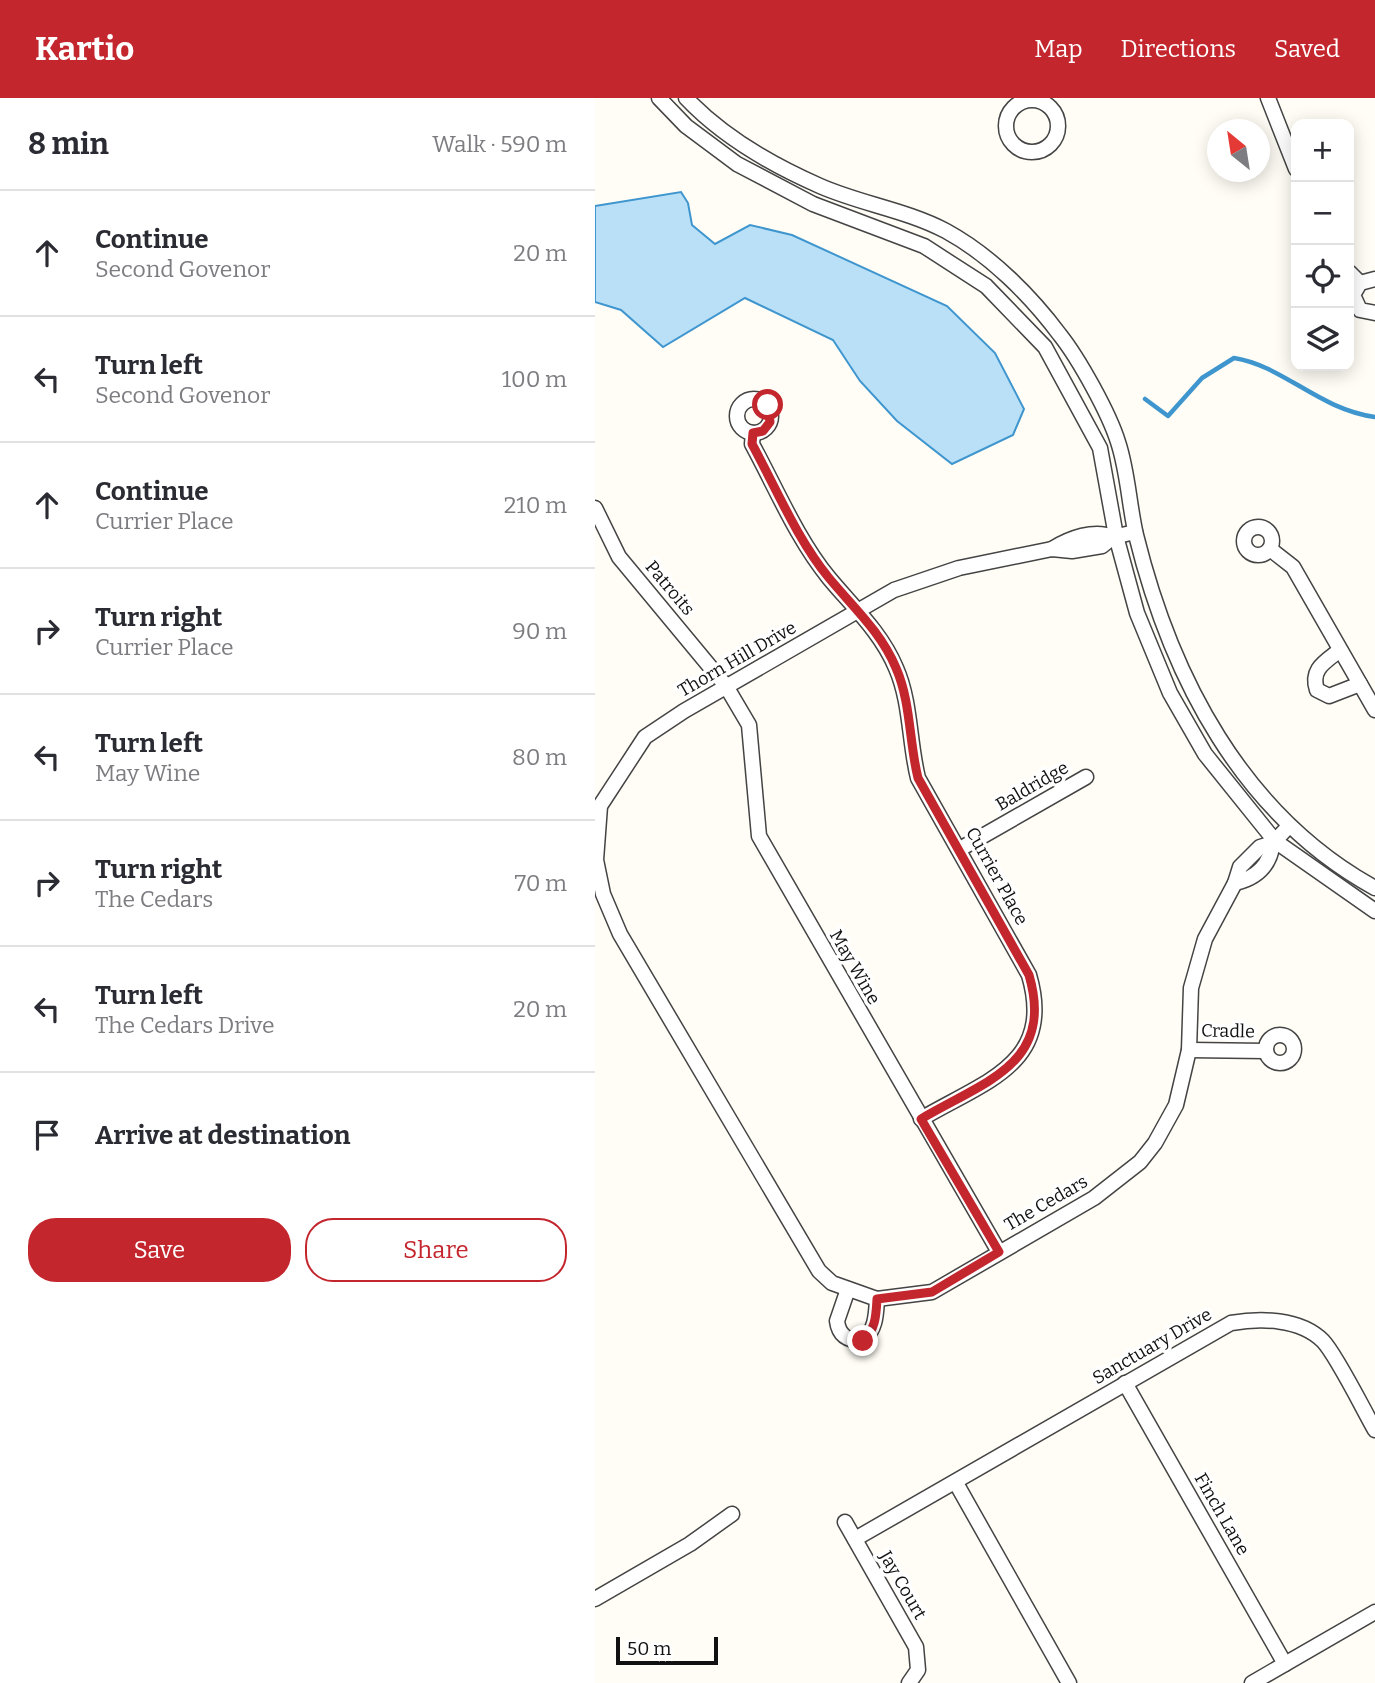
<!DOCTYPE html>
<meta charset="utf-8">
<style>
:root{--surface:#fff;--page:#f2f2f3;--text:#2b2b33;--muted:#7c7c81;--line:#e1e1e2;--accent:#c4262e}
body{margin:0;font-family:Bitter,serif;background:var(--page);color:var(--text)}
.controls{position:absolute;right:21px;top:21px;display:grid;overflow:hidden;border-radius:14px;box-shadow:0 4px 18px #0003}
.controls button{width:63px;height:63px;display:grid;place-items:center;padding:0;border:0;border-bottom:2px solid var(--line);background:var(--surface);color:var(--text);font:35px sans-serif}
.compass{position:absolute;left:612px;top:21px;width:63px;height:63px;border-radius:50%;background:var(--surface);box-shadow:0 4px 18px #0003;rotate:330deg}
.scale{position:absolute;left:21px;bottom:18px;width:102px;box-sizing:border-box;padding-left:7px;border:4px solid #111;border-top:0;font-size:19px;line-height:24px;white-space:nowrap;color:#111;-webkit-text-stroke:5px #fff;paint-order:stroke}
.stop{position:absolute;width:21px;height:21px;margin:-16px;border:5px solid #c4262e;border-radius:50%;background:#fff}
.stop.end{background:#c4262e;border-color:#fff;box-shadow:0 2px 7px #0008}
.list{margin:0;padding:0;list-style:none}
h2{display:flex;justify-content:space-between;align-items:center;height:91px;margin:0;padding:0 28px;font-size:30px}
h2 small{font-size:23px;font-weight:400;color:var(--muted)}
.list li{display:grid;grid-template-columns:46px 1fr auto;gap:21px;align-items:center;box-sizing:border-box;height:126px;padding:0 28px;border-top:2px solid var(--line)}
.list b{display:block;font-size:26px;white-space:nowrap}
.list p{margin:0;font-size:23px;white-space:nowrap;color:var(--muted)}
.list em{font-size:23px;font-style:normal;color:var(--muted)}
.actions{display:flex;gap:14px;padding:21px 28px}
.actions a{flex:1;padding:16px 0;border:2px solid var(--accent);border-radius:28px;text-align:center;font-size:24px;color:var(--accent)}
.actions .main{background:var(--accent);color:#fff}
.icon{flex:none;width:38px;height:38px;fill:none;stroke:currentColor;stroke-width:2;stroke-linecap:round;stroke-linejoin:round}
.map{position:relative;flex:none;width:780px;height:1585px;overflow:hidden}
header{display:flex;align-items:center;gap:42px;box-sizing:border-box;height:98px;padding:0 35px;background:var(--accent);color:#fff}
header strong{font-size:33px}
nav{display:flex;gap:38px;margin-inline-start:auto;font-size:24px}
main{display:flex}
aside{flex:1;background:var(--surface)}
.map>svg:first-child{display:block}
</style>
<header>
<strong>Kartio</strong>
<nav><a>Map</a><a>Directions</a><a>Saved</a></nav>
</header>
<main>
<aside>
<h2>8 min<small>Walk · 590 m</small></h2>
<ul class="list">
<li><svg class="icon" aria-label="ahead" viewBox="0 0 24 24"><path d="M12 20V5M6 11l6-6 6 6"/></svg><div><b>Continue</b><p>Second Govenor</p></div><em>20 m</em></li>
<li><svg class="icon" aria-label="left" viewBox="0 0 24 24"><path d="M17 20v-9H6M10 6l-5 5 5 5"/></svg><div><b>Turn left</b><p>Second Govenor</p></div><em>100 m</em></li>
<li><svg class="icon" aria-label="ahead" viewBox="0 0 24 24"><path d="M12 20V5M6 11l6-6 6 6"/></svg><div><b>Continue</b><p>Currier Place</p></div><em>210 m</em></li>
<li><svg class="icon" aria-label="right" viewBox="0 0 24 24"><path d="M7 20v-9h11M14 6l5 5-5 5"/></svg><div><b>Turn right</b><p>Currier Place</p></div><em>90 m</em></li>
<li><svg class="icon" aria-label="left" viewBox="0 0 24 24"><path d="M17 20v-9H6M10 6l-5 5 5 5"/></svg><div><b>Turn left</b><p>May Wine</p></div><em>80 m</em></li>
<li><svg class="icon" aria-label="right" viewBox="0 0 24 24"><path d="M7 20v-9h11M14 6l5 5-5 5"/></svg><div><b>Turn right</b><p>The Cedars</p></div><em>70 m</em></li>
<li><svg class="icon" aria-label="left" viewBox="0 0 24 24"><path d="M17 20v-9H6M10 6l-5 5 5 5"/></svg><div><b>Turn left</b><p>The Cedars Drive</p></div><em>20 m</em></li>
<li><svg class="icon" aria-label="arrive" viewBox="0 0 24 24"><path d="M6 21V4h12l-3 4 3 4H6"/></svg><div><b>Arrive at destination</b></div></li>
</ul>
<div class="actions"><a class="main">Save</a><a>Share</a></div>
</aside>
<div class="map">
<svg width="780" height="1585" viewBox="0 0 780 1585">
<rect width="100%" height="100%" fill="#fffdf5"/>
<polygon fill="#b9e0f7" stroke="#3f96cf" stroke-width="2" points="86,94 93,105 97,127 120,146 155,127 197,137 352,208 400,255 429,311 418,337 357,366 302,323 265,283 238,242 150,200 68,249 26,212 0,204 0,108"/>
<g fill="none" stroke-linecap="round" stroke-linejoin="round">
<path stroke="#3f96cf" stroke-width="4.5" d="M550 301 573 318 607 280 639 260C689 268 723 311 780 319"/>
<defs>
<g id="street">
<polyline points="64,0 91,28 142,66 218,106 329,148 391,188 450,249 505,350 521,438 542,515 575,595 610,656 680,743 780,813"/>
<path d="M91 0C127 38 177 67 225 88 266 106 311 112 351 133 395 157 435 197 465 237 484 261 514 315 523 344 533 374 534 407 541 437 576 579 647 717 780 790"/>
<polyline points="673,0 701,71"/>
<circle cx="437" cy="28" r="26"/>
<polyline points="754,174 765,185"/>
<polyline points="780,181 765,185 758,197 765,212 780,215"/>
<circle cx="159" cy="318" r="17"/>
<path d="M158 335 157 346C181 390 202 441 234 480 258 509 286 534 301 570 316 604 314 644 323 680L434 877C460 966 390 983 326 1021"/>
<polyline points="0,410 24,459 131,588 154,627 164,738 404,1154"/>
<circle cx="663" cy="443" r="14"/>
<polyline points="540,434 518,439 507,448 477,453 457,451 364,470 299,492 89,613 50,639 5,708 1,762 8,796 25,836 224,1173 237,1185 282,1201 337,1194 499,1100 545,1064 560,1045 581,1007 594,952 596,890 610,841 640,785 645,769 665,749 678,745 694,728"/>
<path d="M457 451C475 440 499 431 518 439"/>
<polyline points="675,451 698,469 780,612"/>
<path d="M745 552C730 564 715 571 722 592L734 598 765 586"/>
<polyline points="365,751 491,679"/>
<path d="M640 785C662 780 675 767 678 745"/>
<circle cx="685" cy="951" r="14"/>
<polyline points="594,952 671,953"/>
<path d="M253 1191 242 1223C244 1239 254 1243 268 1243 281 1231 281 1217 282 1201"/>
<polyline points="530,1285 690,1566"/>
<polyline points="361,1385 474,1585"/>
<polyline points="250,1424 321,1549 323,1572 314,1585"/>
<path d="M260 1441 636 1225C665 1220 705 1220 728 1243 742 1258 768 1311 780 1332"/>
<polyline points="0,1501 95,1446 137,1416"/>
<polyline points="657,1585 780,1514"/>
</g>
</defs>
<use href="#street" stroke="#444" stroke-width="17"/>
<use href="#street" stroke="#fff" stroke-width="14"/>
</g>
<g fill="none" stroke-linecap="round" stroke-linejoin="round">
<path stroke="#c4262e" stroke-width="9" d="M173 307 175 324 168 333 158 335 157 346C181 390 202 441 234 480 258 509 286 534 301 570 316 604 314 644 323 680L434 877C460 966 390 983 326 1021L404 1154 337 1194 282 1201C281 1217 281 1231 268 1243"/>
</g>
<g text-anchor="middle" stroke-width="7" stroke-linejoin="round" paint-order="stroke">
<g font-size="18" fill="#111" stroke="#fff">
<text transform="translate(75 490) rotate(50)" y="6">Patroits</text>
<text transform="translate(142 561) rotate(-30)" y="6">Thorn Hill Drive</text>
<text transform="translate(437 688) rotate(-30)" y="6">Baldridge</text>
<text transform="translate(402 778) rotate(61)" y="6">Currier Place</text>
<text transform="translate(260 869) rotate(60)" y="6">May Wine</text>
<text transform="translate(633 933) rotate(1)" y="6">Cradle</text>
<text transform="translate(451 1105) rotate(-30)" y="6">The Cedars</text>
<text transform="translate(557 1248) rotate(-30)" y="6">Sanctuary Drive</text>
<text transform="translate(627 1416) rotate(60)" y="6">Finch Lane</text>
<text transform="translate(308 1487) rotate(60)" y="6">Jay Court</text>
</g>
</g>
</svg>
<div class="controls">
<button>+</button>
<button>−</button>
<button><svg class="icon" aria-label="locate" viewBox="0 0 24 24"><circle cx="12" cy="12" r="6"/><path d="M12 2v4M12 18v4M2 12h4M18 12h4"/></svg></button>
<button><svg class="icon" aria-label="layers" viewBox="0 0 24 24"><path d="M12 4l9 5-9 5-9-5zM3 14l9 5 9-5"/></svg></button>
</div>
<svg class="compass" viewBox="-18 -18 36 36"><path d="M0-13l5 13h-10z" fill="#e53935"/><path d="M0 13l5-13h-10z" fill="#7c7c81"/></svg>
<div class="scale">50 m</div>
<div class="stop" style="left:173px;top:307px"></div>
<div class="stop end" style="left:268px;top:1243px"></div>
</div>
</main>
